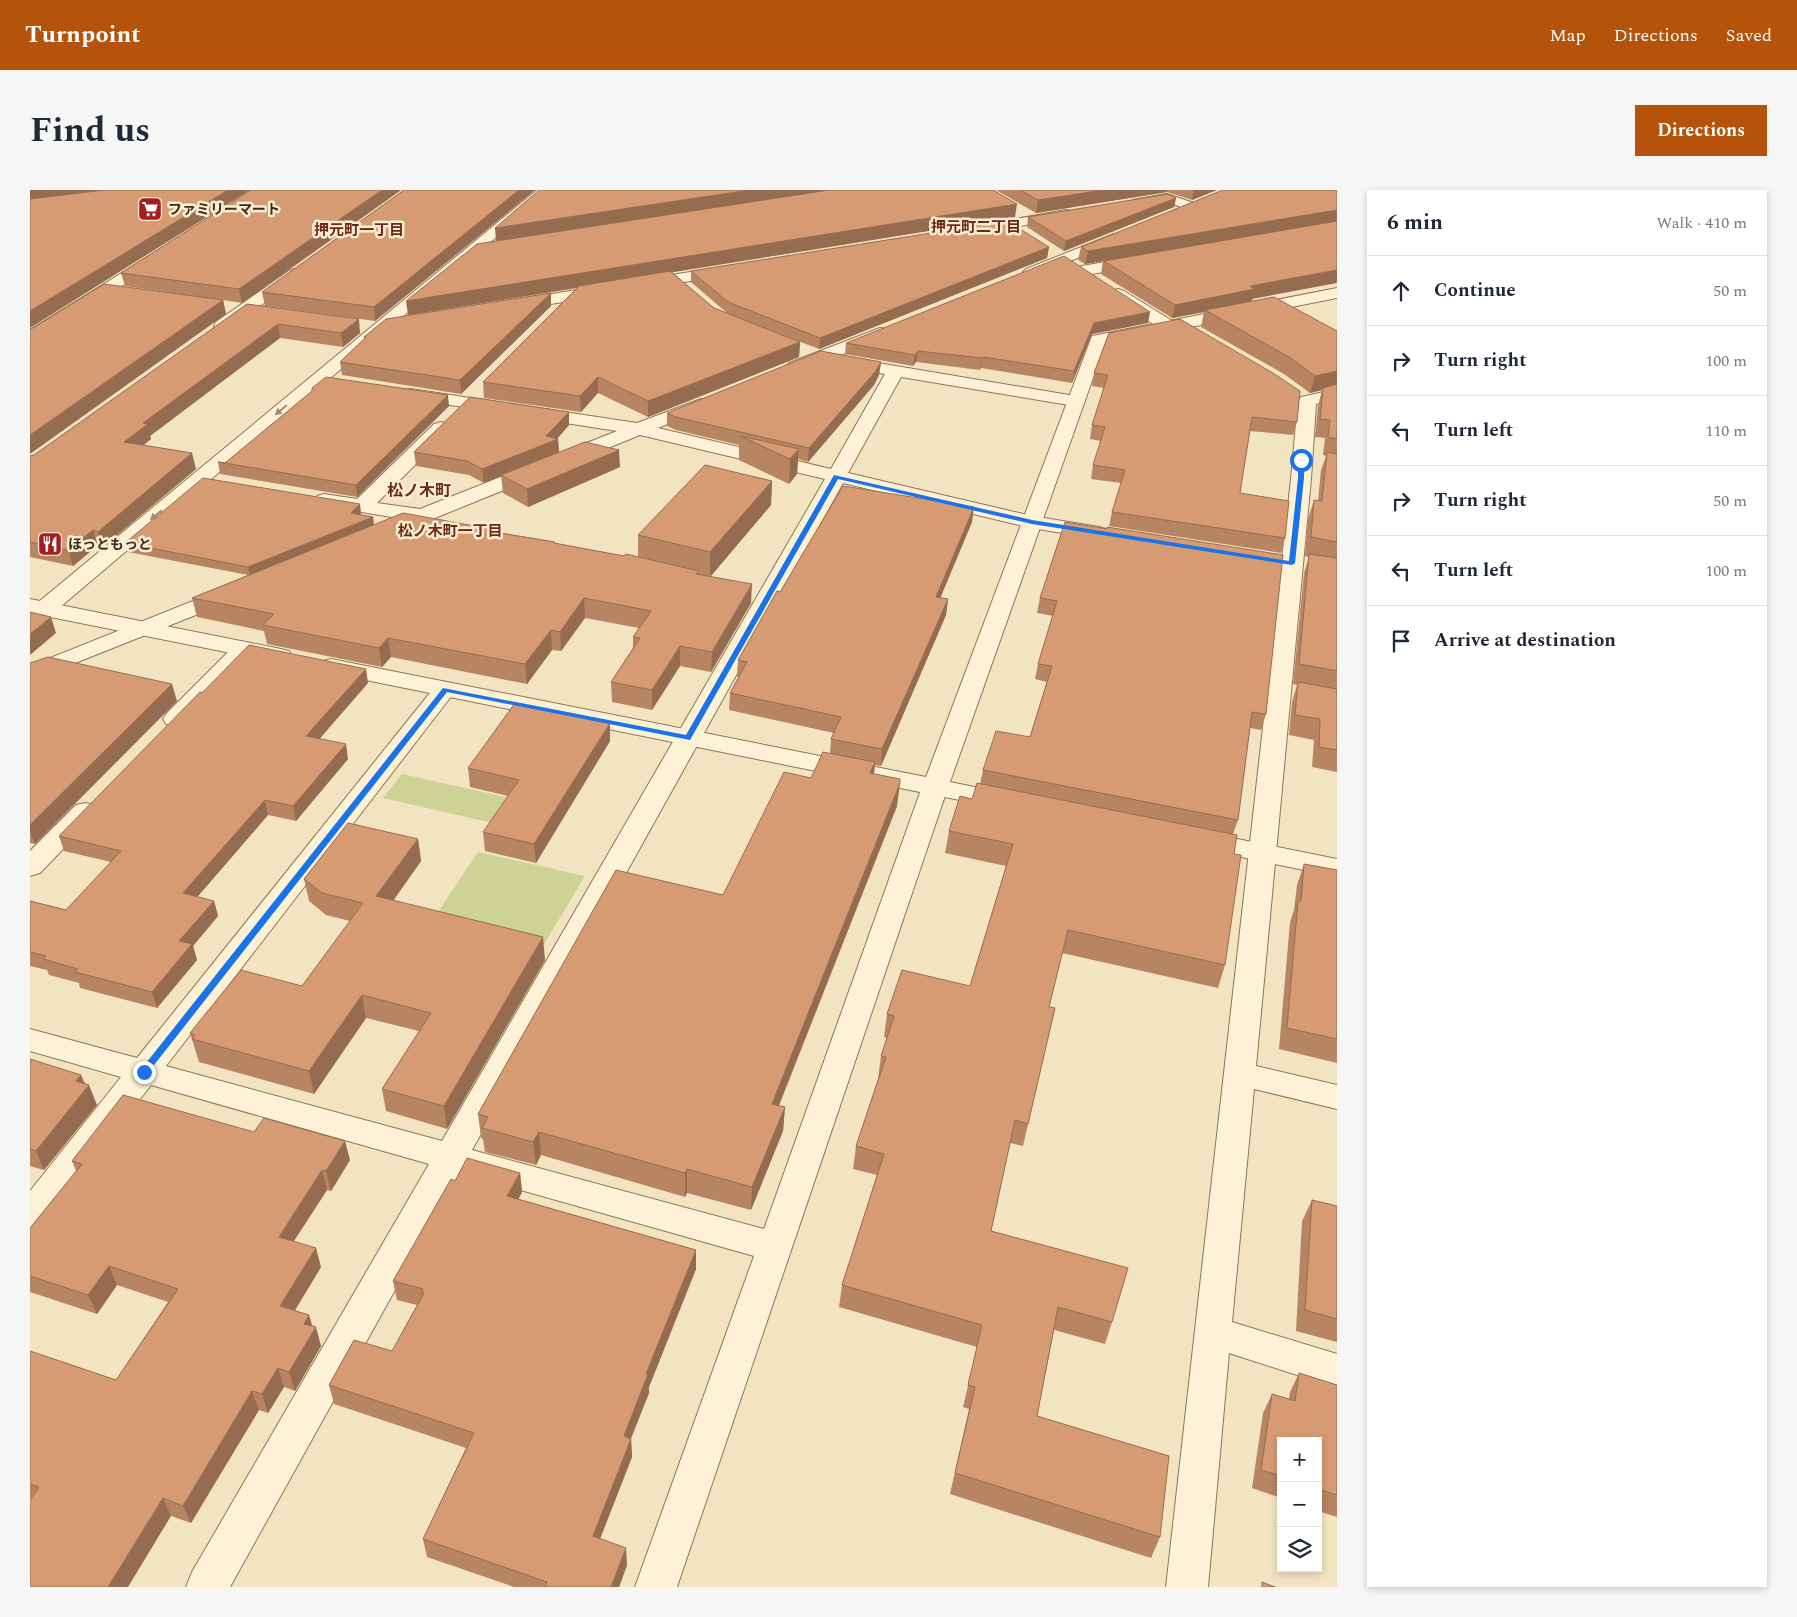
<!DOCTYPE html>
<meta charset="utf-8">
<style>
:root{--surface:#fff;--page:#f6f6f7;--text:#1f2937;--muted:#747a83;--line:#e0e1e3;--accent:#b45309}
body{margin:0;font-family:Spectral,"Noto Sans JP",serif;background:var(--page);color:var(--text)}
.controls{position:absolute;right:15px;bottom:15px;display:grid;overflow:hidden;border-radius:0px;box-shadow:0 2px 8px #0003}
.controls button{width:45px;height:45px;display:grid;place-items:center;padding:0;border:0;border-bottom:1px solid var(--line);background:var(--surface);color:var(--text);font:25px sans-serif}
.stop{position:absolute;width:15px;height:15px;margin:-11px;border:4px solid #1a73e8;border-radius:50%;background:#fff}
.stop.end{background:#1a73e8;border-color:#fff;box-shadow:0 1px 5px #0008}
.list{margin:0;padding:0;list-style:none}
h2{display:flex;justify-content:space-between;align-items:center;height:65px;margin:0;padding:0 20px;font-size:21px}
h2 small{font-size:16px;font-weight:400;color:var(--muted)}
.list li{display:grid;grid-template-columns:32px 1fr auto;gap:15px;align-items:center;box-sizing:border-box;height:70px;padding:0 20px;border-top:1px solid var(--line)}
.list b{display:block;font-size:19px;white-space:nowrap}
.list em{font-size:16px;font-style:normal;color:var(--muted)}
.icon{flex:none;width:28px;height:28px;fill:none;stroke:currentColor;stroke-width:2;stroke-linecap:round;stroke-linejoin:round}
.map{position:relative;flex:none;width:1307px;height:1397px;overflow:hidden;border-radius:0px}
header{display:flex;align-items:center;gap:30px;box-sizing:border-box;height:70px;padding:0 25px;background:var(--accent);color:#fff}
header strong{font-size:24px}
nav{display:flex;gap:28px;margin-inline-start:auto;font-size:18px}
.intro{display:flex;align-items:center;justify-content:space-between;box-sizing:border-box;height:120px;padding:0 30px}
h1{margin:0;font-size:35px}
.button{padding:12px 22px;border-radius:0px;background:var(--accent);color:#fff;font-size:18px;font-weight:700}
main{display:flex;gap:30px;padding:0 30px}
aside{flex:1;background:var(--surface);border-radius:0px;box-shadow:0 2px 8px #0003}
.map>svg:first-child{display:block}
</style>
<header>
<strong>Turnpoint</strong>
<nav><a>Map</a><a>Directions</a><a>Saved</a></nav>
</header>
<div class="intro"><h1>Find us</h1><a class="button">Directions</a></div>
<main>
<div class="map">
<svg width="1307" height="1397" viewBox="0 0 1307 1397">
<rect width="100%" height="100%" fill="#f3e4c1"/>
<g fill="#ccd394">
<polygon points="372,584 480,608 463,633 353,608"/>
<polygon points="448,662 555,686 510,761 400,734"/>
</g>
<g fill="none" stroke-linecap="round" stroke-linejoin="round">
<defs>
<g id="minor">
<polygon points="507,0 522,0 22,424 14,426 6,424 3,419 6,414"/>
<path d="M1137 4 1167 14 1169 17 1167 20C1155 23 1147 13 1136 12 1125 12 1114 19 1103 16L1101 13 1103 10Z"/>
<polygon points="1036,20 1041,21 1043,24 1041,27 946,44 941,43 939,40 941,37 946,36"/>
<polygon points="1084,44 1089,45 1091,48 1089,51 1006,85 996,85 993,82 996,79"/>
<polygon points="1110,66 1115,68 1118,71 1115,74 1052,86 1047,84 1044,81 1047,78 1052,76"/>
<polygon points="698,76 703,78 706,81 703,84 484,120 478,118 476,115 478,112 484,110"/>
<polygon points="264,79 269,81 272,84 269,87 198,140 186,140 184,136 186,132 259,81"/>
<polygon points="1088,99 1094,101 1144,132 1146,136 1144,140 1132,140 1082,107 1080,104 1082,101"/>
<polygon points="850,138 856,139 858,143 856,147 771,181 765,182 759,181 756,177 759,173"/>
<polygon points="848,173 1045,206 1051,207 1054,211 1051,215 1045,216 871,187 818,283 1002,326 1069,337 1076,339 1079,343 1076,347 1069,349 1002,338 813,293 442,960 734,1039 892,597 896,591 905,589 914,591 918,597 647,1397 605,1397 724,1066 430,983 200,1397 156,1397 162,1382 399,974 121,895 12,1036 0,1040 0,1001 91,887 0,861 0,839 107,868 407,494 415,492 423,494 427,499 423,504 136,876 412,951 795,289 610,245 400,330 356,346 349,344 346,340 349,336 368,328 294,316 287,314 284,310 287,306 294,304 327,309 404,234 411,232 418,234 420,238 418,242 347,313 390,319 587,241 375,208 372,204 375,200 381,199 607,233 671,209 677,210 680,214 677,218 628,238 801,279 855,184 842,182 839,178 842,174"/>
<polygon points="1307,199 1307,209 1286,214 1281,289 1226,876 1307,895 1307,919 1224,899 1202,1132 1307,1164 1307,1198 1199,1163 1178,1397 1136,1397 1261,289 1268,211 1271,207"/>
<polygon points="198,397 206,399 209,404 206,409 0,491 0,476"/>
<polygon points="214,452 222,454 225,459 222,464 154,534 145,536 136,534 133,529 136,524 206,454"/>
<polygon points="55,613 64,615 68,621 64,627 10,683 0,686 0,661 46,615"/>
</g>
<g id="tertiary">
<polygon points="124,64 129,66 132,69 129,72 6,151 0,152 0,140 119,66"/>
<polygon points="1307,98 1307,108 1075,154 920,592 988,606 992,612 988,618 979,620 301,483 293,481 289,476 293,471 301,469 896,587 1062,146"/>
<polygon points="0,409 251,459 259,461 262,466 259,471 251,473 0,423"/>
<polygon points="1168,641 1307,669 1307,687 1159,656 1155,650 1159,644"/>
</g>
</defs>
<use href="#minor" stroke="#8f7456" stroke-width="2"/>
<use href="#tertiary" stroke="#8f7456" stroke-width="2"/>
<use href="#minor" fill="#fdf1d6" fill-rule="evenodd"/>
<use href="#tertiary" fill="#fdf1d6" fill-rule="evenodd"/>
</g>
<g fill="#b88563">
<polygon points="221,0 371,0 212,113 193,110 196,124 190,110 95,96 91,83"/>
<polygon points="374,0 505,0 345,131 235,116 232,102"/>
<polygon points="966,0 1187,0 1162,10 1137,2 1006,23"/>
<polygon points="1146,8 1144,17 1034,61 997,37 998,27"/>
<polygon points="985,27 642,82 684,118 697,123 661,92 661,81 1019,57 1017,68 789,159 742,141 770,152 769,167 618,227 568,203 551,222 454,208 453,192 548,98 378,125 466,51"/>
<polygon points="1051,57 1222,109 1222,111 1307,141 1307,582 1282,577 1284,550 1259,545 1262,512 1267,495 1263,494 1274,383 1279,367 1275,366 1278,329 1284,310 1288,311 1291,280 1296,266 1293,265 1295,248 1285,247 1288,216 1292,200 1280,203 1254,184 1171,137 1174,122 1142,128 1071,84 1073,71 1055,74 1048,70"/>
<polygon points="217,114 330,143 313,157 250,148 120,246 121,249 114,255 166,279 73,357 67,356 43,376 0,367 0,266 4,265"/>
<polygon points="521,116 431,204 312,185 310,172 334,149 334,147"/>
<polygon points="1118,133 1062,144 1042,193 951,178 950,180 886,172 883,176 815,164 816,153"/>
<polygon points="1079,143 1267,232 1263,245 1220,241 1210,303 1255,348 1251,363 1079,336 1082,322 1091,293 1061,289 1063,275 1071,251 1060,249 1062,235 1074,198 1062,196 1064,183"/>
<polygon points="851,172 849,185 844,195 778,272 768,269 767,284 759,294 709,270 709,255 646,240 637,236 637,223"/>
<polygon points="282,201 419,216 327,307 190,284 188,272 195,273"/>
<polygon points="539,222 539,235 527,249 528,249 529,262 590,277 498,317 473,303 471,286 454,293 439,285 386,276 384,262"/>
<polygon points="742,291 741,315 680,387 721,413 681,482 650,476 622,520 582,512 581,492 603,458 603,447 609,438 555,428 531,461 522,460 497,494 361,467 352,477 237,454 234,441 167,427 162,408 218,385 98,362 95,353 331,323 330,325 343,327 344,335 472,343 525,352 525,354 594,366 608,367 608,345"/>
<polygon points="942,332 910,408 918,409 916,425 851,576 845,575 844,584 867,616 749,916 755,917 753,941 721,1020 657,1003 655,1007 511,965 506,975 455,962 453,949 451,948 448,924 693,705 800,563 801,549 804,543 699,520 700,503 709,487 707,487 708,470 750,402"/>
<polygon points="1035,332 1236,524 1231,540 1220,538 1208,630 1203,644 1204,664 1195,775 1188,798 1032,763 1019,817 1025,818 993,956 980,953 961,1041 1082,1132 1075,1154 1024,1140 1007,1226 1130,1347 1121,1368 920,1304 939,1219 933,1217 947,1157 809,1117 812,1095 847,985 823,979 826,956 848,889 851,866 857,848 854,847 857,824 940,796 976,676 915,663 919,641 942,609 950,594 953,580 1000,547 1017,492 1005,489 1008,474 1023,426 1007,423 1010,408"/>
<polygon points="0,473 147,511 5,654 0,653"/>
<polygon points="338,493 289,549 318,569 266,631 238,625 167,707 184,711 188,726 163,756 167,770 127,818 50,798 49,793 19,785 17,780 0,776 0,711 36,720 81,672 34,661 29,646 172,503"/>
<polygon points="580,551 506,673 455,661 453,642 478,606 440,597 438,578"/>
<polygon points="388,649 391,671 363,711 515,770 417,939 356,921 352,899 389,841 336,828 284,904 169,872 160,843 272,796 320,731 296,725 279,711 274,689"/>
<polygon points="1274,674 1307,680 1307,873 1249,859 1260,732 1264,720 1267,695"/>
<polygon points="0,869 55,894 67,915 14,980 0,976"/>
<polygon points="320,970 301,1001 297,1000 264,1051 291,1077 265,1120 282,1136 291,1156 265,1201 254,1197 238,1223 229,1220 161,1333 141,1326 0,1308 0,1161 86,1190 138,1112 87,1095 67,1124 0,1102 0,1038 46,981 42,971"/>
<polygon points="490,983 492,1002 488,1009 666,1060 666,1079 619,1197 619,1203 601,1249 602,1267 570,1349 597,1375 589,1397 484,1397 397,1367 393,1349 436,1258 304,1214 299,1195 362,1161 387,1115 367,1110 363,1091 425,991"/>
<polygon points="1282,1010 1307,1016 1307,1152 1266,1141 1272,1031"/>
<polygon points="1269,1183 1307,1195 1307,1327 1288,1321 1288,1251 1251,1251 1251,1308 1222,1298 1233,1223 1242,1204 1259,1209 1260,1202"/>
</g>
<g fill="#966c50">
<polygon points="0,0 83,0 0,11"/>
<polygon points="198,0 220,0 0,138 0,121"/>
<polygon points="352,0 371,0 212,113 209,99"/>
<polygon points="489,0 505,0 345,131 344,117"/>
<polygon points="720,0 802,0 466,51 465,38"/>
<polygon points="1074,0 1137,0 1137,2 1006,23 1008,10"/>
<polygon points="1164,0 1187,0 1162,10"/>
<polygon points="1146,8 1144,17 1034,61 1036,51"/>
<polygon points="987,14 985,27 378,125 376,111"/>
<polygon points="1307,20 1307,32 1055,74 1058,61"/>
<polygon points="1019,57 1017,68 789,159 790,148"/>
<polygon points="1307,80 1307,93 1222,109 1221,113 1175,120 1174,122 1142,128 1145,115 1220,96"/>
<polygon points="521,103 521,116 431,204 430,190"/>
<polygon points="193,110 196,124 0,264 0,245"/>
<polygon points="1120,122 1118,133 1062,144 1042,193 1044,181 1064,133"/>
<polygon points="329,129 330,143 313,157 311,143"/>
<polygon points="248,134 250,148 120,246 121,249 98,267 94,252 113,233"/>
<polygon points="770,152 769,167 618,227 618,211"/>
<polygon points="888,161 886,172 883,176 885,165"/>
<polygon points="953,167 951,178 950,180 952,168"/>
<polygon points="851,172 849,185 844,195 778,272 779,258"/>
<polygon points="1307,181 1307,196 1293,198 1292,200 1280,203 1285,186"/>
<polygon points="568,187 568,203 551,222 550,206"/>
<polygon points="418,205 419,216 327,307 326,295"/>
<polygon points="539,222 539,235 526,250 528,249 529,263 454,293 452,279 516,246"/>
<polygon points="769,259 767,284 759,294 760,269"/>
<polygon points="589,260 590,277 498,317 497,299"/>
<polygon points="162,263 166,279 73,357 68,342"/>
<polygon points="742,291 741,315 680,387 680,362"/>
<polygon points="330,314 331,323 322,332 321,323"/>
<polygon points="944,317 942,332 904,423 906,407"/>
<polygon points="343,327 344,336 220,386 218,377"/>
<polygon points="63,340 67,356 43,376 38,360"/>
<polygon points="722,394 721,413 681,482 682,462"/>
<polygon points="554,408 555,428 531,461 530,442"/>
<polygon points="918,409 916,425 851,576 852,559"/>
<polygon points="21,427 26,443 0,465 0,444"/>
<polygon points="521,440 522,460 497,494 495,474"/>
<polygon points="358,448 361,467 352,477 349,458"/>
<polygon points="650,456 650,476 622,520 622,500"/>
<polygon points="336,479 338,493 279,561 276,546"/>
<polygon points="142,494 147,511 5,654 0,641 0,635"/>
<polygon points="580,533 580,551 506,673 504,654"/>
<polygon points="316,554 318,569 266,631 263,616"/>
<polygon points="845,572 843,595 840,583"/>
<polygon points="870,593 867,616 740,937 742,914"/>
<polygon points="235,610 238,625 157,719 153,703"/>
<polygon points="388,649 391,671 350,729 346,706"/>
<polygon points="184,711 188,726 163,756 167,770 127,818 122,802 149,751"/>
<polygon points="513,747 515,770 417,939 414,916"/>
<polygon points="332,805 336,828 284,904 279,881"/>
<polygon points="51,885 57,898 59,895 67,915 14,980 6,961 46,891"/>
<polygon points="755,917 753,941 721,1020 722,997"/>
<polygon points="509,942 511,965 506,975 503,952"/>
<polygon points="315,951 320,970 301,1001 296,981"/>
<polygon points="657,979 657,1003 655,1007 655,983"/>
<polygon points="292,980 297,1000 254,1066 249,1047"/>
<polygon points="490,983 492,1002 480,1026 477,1006"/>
<polygon points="286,1058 291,1077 256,1135 250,1116"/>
<polygon points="666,1060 666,1079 619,1197 619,1203 594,1265 594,1246 616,1184"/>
<polygon points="79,1076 87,1095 67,1124 58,1105"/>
<polygon points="279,1125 284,1141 286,1137 291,1156 265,1201 259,1182 274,1134"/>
<polygon points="248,1178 254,1197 238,1223 232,1204"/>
<polygon points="222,1201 229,1220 161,1333 153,1316"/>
<polygon points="601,1249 602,1267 564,1364 563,1346"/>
<polygon points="133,1308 141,1326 98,1397 78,1397"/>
<polygon points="596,1358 597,1375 589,1397 581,1397"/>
</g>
<g fill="#d69b73" stroke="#966c50">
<polygon points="74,0 198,0 0,121 0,9"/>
<polygon points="221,0 352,0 209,99 91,83"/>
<polygon points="374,0 489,0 344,117 232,102"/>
<polygon points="509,0 720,0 465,38"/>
<polygon points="799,0 963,0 987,14 376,111 447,54"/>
<polygon points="990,0 1074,0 1008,10"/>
<polygon points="1193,0 1307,0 1307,20 1058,61 1051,57"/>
<polygon points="1138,4 1146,8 1036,51 998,27"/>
<polygon points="977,31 1019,57 790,148 698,112 661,81"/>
<polygon points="1307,31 1307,80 1220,96 1225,99 1145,115 1074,71"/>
<polygon points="1034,66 1120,122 1064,133 1044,181 953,167 952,168 888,161 885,165 816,153"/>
<polygon points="640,81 684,118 770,152 618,211 568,187 550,206 453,192 549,96"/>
<polygon points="74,94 193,110 0,245 0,139 3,138"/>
<polygon points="521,103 430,190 310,172 336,147 334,147 356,129"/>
<polygon points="1244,107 1307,141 1307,181 1285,186 1259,167 1175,120"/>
<polygon points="217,114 329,129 311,143 248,134 113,233 118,234 94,252 162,263 68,342 63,340 38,360 0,352 0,266 4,265"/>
<polygon points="1150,129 1243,183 1270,201 1267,232 1222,227 1210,303 1259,311 1255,348 1082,322 1095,280 1063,275 1075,237 1062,235 1078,185 1064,183 1079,143"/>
<polygon points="791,161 851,172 845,182 779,258 646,227 637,223"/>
<polygon points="296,187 418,205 326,295 188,272 195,273 282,201 282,198"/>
<polygon points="1307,194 1307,249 1298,247 1300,230 1290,229 1293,198"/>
<polygon points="440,207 539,222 516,246 528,249 452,279 437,271 384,262"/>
<polygon points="710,246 769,259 760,269"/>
<polygon points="555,252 589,260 497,299 471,285"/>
<polygon points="1297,262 1307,264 1307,352 1281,347 1284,310 1292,311"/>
<polygon points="675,275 742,291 680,362 608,345"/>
<polygon points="173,288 330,314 321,323 343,327 218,377 95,353"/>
<polygon points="813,296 944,317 906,407 918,409 852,559 801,549 811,527 700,503 717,472 708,470 747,401 750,402"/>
<polygon points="373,323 472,341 470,343 525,352 524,353 594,366 596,364 669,381 666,384 722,394 682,462 650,456 622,500 581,492 610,448 603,447 621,421 554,408 530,442 521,440 495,474 358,448 349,458 233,435 244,424 162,408"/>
<polygon points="1035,332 1077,339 1077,337 1253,365 1236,524 1222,522 1208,630 953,580 966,541 1000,547 1022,476 1008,474 1027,411 1010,408"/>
<polygon points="1279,364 1307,368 1307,481 1269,474"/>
<polygon points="0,422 21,427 0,444"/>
<polygon points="219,455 336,479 276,546 316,554 263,616 235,610 153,703 184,711 149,751 162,754 122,802 45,782 48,779 13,769 16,766 0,762 0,711 36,720 91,661 29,646 170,502 172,503"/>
<polygon points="18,467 142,494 0,635 0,473"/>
<polygon points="1268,492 1307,499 1307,560 1289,557 1290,529 1265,525"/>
<polygon points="485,513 580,533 504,654 453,642 489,590 438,578"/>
<polygon points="793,562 845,572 840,583 870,589 870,593 742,914 755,917 722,997 657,979 655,983 509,942 503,952 452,938 458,927 448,924 586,680 693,705 754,582 781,588"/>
<polygon points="947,593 1207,645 1204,664 1211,665 1195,775 1038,740 1019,817 1025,818 998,934 985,930 961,1041 1098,1078 1082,1132 1028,1117 1007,1226 1139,1266 1130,1347 925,1283 945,1197 938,1195 952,1135 812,1095 854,964 826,956 856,867 851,866 864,826 857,824 872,780 940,796 983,654 919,641 930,606 942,609"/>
<polygon points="318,633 388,649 346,706 513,747 414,916 352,899 401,823 332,805 279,881 162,849 165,845 160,843 211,780 272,796 333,713 292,703 274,689"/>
<polygon points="1274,674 1307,680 1307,849 1257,838 1268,711 1271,711"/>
<polygon points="0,869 51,885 46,891 59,895 6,961 0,959"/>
<polygon points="93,905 224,942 234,928 315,951 296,981 292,980 249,1047 286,1058 250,1116 279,1125 274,1134 286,1137 259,1182 248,1178 232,1204 222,1201 153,1316 133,1308 78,1397 0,1397 0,1310 9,1297 0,1294 0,1161 86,1190 148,1099 79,1076 58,1105 0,1086 0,1038 52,974 42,971"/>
<polygon points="437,968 490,983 477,1006 666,1060 616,1184 618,1184 594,1246 601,1249 563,1346 596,1358 581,1397 515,1397 517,1392 393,1349 444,1243 299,1195 324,1150 362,1161 394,1103 392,1102 393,1099 363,1091 421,989 425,991"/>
<polygon points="1282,1010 1307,1016 1307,1129 1275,1120"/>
<polygon points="1269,1183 1307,1195 1307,1305 1288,1299 1288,1251 1251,1251 1251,1286 1231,1280 1242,1204 1265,1211"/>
<polygon points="1232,1392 1245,1397 1232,1397"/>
</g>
<defs><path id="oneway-solid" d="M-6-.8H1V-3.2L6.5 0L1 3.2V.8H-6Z" transform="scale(1.25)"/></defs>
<g fill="#9d8e79">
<use href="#oneway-solid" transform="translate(251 220) rotate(140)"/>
<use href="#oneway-solid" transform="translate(126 325) rotate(140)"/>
</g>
<polygon fill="#1a73e8" points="1271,269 1274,270 1274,288 1265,373 1262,375 1002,334 808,289 660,550 417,502 117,884 114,885 109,882 413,498 656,545 804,285 1002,330 1259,371 1268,288 1268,270"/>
<defs>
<symbol id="supermarket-square" viewBox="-11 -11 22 22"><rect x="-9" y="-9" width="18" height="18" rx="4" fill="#a61f20" stroke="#faeed2"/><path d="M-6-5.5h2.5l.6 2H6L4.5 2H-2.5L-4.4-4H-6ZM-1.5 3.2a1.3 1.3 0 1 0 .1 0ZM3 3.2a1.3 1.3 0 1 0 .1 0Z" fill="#fff"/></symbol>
<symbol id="restaurant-square" viewBox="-11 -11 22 22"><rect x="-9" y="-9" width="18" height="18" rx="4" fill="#a61f20" stroke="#faeed2"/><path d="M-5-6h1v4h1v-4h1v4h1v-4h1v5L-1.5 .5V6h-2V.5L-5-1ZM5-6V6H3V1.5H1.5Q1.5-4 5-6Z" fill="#fff"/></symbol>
</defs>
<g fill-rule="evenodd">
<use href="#supermarket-square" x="106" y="5" width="28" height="28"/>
<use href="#restaurant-square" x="6" y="340" width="28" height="28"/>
</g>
<g text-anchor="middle" stroke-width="5" stroke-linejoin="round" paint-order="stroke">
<g font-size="14" font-weight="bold" fill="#3d2c1c" stroke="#faeed2" text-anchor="start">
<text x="138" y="24">ファミリーマート</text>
<text x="38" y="359">ほっともっと</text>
</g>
<g font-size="15" font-weight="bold" fill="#6f2816" stroke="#faeed2">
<text x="946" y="42">押元町二丁目</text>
<text x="329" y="45">押元町一丁目</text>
<text x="420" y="346">松ノ木町一丁目</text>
</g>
<g font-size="16" font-weight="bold" fill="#6f2816" stroke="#faeed2">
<text x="389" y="306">松ノ木町</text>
</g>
</g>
</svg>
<div class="controls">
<button>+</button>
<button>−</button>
<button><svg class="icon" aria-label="layers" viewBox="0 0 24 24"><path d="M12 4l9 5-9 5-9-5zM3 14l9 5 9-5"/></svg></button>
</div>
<div class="stop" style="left:1271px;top:270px"></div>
<div class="stop end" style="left:114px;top:882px"></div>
</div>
<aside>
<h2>6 min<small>Walk · 410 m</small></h2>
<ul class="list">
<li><svg class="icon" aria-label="ahead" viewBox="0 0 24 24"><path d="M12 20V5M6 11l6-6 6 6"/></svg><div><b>Continue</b></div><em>50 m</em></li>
<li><svg class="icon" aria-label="right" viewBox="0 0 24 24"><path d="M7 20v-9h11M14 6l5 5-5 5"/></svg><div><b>Turn right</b></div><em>100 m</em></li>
<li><svg class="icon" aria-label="left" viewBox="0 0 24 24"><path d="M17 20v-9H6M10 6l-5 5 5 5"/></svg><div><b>Turn left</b></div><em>110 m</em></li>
<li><svg class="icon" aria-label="right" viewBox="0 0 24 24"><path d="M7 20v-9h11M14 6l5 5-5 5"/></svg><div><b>Turn right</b></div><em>50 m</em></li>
<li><svg class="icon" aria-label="left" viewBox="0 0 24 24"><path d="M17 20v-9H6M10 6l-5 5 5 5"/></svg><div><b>Turn left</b></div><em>100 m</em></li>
<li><svg class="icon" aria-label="arrive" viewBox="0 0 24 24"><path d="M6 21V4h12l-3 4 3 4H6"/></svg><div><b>Arrive at destination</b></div></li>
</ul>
</aside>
</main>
